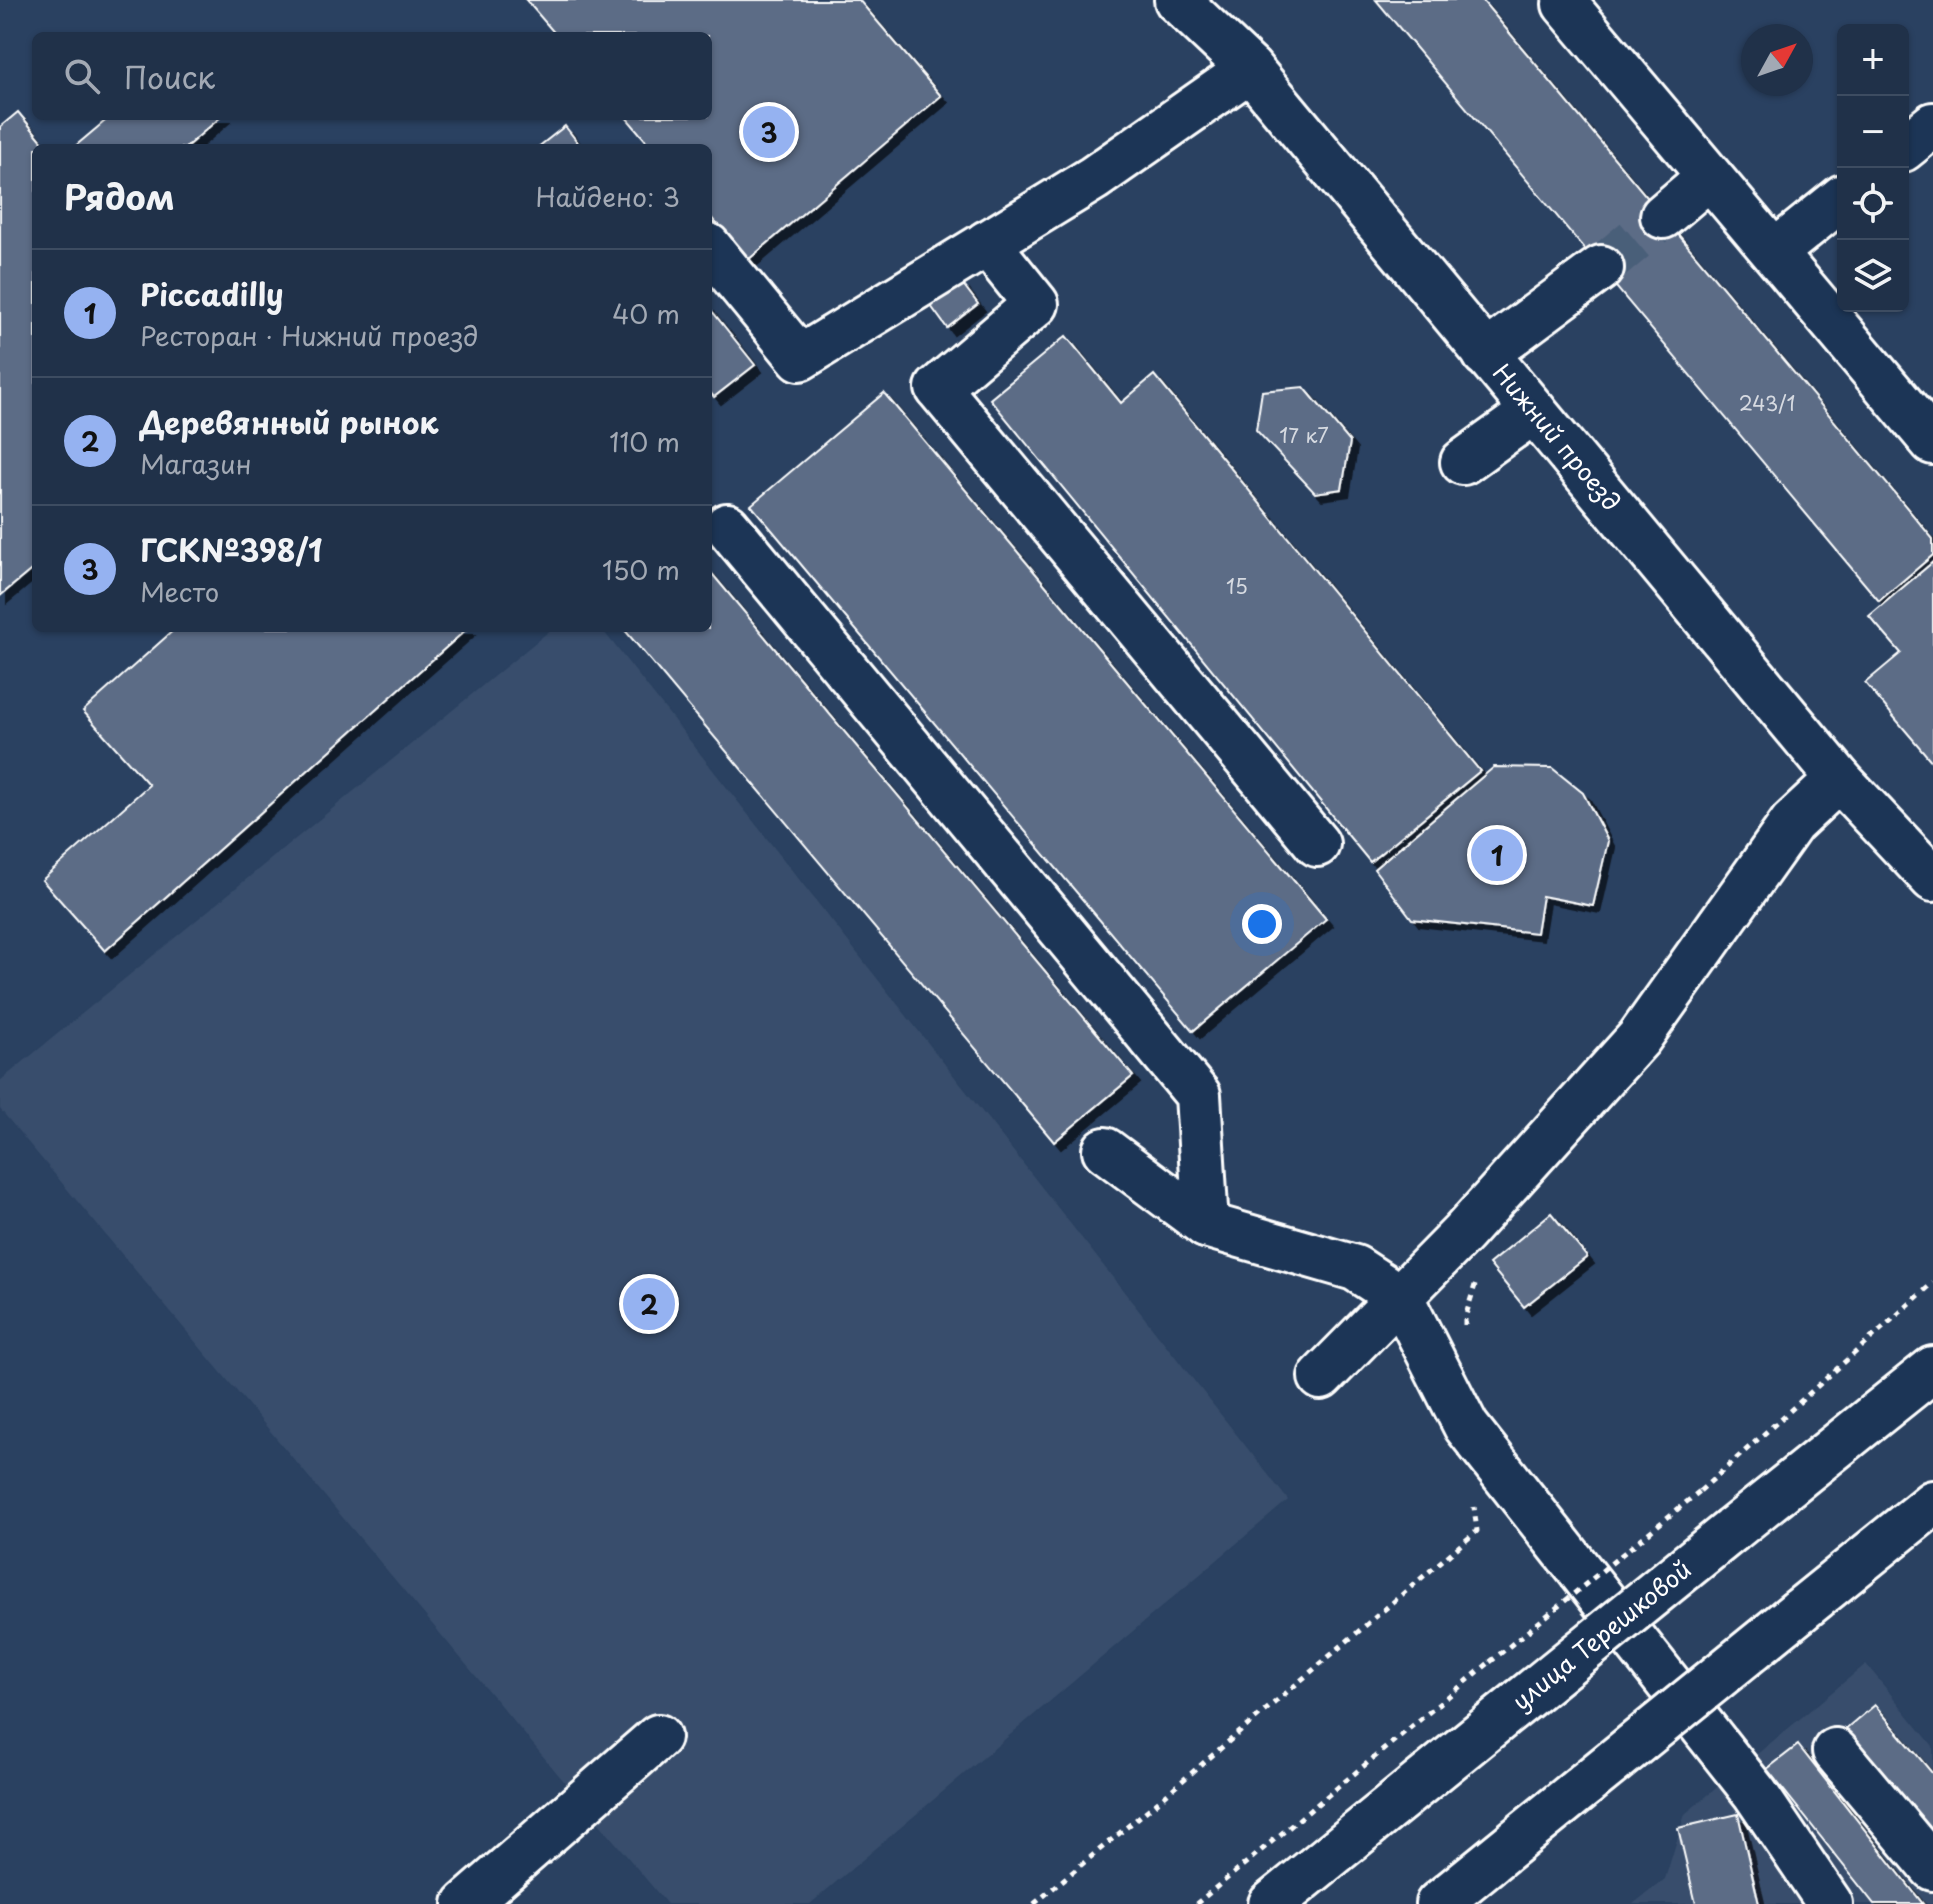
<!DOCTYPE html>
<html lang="ru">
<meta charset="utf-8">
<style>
:root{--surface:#203149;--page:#283950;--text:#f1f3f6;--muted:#a2a9b4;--line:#3d4c61;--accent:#95b2f1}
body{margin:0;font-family:"Playpen Sans",sans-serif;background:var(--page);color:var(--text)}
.controls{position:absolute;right:24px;top:24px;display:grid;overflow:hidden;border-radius:12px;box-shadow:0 2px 6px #0004}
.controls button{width:72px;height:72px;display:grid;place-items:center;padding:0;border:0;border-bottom:2px solid var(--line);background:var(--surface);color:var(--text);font:40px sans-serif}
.compass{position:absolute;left:1741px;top:24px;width:72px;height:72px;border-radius:50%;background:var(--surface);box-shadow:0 2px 6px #0004;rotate:50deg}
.you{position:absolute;left:1262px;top:924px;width:28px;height:28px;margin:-20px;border:6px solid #fff;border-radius:50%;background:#1a73e8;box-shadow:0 0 0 12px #1a73e833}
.badge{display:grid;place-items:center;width:52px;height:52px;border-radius:50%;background:var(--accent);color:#111;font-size:26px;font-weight:700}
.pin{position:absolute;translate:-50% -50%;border:4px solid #fff;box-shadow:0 2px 8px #0006}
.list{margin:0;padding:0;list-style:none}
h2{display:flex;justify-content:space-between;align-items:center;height:104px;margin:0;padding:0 32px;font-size:34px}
h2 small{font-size:26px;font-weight:400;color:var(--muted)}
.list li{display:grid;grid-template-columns:52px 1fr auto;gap:24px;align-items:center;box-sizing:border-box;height:128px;padding:0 32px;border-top:2px solid var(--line)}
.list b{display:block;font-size:30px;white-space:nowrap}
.list p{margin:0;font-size:26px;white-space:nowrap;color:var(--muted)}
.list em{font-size:26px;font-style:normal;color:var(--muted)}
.icon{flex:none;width:44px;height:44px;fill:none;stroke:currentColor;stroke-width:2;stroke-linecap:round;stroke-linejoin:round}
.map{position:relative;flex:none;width:1933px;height:1904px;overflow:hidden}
.search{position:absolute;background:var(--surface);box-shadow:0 2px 6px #0004;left:32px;top:32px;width:680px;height:88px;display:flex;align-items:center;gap:20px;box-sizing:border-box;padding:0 28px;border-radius:12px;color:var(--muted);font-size:30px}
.panel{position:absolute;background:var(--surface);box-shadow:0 2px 6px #0004;left:32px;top:144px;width:680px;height:488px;border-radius:12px}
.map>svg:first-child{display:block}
</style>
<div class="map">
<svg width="1933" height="1904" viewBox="0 0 1933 1904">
<defs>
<filter id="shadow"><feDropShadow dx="7" dy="7" stdDeviation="0" flood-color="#0009"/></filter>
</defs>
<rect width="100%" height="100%" fill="#2a4161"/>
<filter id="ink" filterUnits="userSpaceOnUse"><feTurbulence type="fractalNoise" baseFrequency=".0125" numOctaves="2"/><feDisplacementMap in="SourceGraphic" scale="16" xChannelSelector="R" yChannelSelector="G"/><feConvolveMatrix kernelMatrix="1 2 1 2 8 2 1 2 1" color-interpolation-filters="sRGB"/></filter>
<g filter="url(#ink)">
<g fill="#394e6c">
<polygon points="553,628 601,628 1288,1500 810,1904 667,1904 0,1109 0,1081"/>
<polygon points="1866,1664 1933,1746 1933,1904 1633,1904 1665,1879 1685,1814"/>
</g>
<g fill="#5b6c86" stroke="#fff" stroke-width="2" filter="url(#shadow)">
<polygon points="526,0 859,0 941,96 748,260 708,214 708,148 652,148 625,116 708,116 708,36 557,36"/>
<polygon points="1376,0 1482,0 1933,539 1933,555 1879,601"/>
<polygon points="18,112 48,148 36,148 36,566 0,596 0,127"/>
<polygon points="111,116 222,116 185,148 73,148"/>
<polygon points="565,126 582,148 537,148"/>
<polygon points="962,283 978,304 947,328 931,306"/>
<polygon points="708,306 755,365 714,397 708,390"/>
<polygon points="1066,336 1121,403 1154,375 1480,771 1370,862 990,399"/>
<polygon points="1304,387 1350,442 1342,489 1315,493 1256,430 1262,391"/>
<polygon points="884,393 1326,919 1193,1031 751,505"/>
<polygon points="1933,562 1933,763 1865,683 1901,653 1869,616"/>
<polygon points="708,569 1133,1076 1054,1142 623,628 708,628"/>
<polygon points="176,628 468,628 105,951 42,880 149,785 83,711"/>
<polygon points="1494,767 1552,768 1583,793 1608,841 1593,906 1542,896 1536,933 1412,919 1374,869"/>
<polygon points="1551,1213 1587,1257 1524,1307 1489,1264"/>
<polygon points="1875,1705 1933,1774 1933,1836 1844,1731"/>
<polygon points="1798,1745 1923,1904 1874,1904 1767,1769"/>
<polygon points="1738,1814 1759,1904 1696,1904 1678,1828"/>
</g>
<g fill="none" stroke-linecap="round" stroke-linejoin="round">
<polyline stroke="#4a5e79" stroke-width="44" stroke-dasharray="44 22" stroke-linecap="butt" points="1601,268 1663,216"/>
<defs>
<g id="minor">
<polyline points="1177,0 1250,69 1839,779 1933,879"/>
<path d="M1568 0 1565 4C1687 151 1811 296 1933 442"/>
<polyline points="1903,149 1933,125"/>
<polyline points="1663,216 1709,177"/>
<polyline points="987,243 1036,304 938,388 1317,844"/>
<polyline points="708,246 800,358 1094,178 1250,69"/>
<polyline points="1775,252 1843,197"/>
<polyline points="1485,354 1601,268"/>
<polyline points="1463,462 1534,411"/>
<polyline points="727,526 1198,1095 1206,1225"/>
<polyline points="1105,1150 1206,1225 1355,1268 1401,1298 1466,1426 1755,1793 1830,1904"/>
<polyline points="1321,1377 1463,1233 1639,1038 1792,823 1839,779"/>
<polyline points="1835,1751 1933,1868"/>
<polyline points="466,1904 658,1737"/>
</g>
<g id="major">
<polyline points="1732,1530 1933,1369"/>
<polyline points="1798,1612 1933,1503"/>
<polyline points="1271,1904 1521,1701"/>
<polyline points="1438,1904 1587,1783"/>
</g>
</defs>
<use href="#minor" stroke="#fff" stroke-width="50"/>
<use href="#major" stroke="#fff" stroke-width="50"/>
<g stroke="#fff" stroke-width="5" stroke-dasharray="6 6" stroke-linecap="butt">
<polyline points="1465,1325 1465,1318 1475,1285"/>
<polyline points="1700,1491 1933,1283"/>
<polyline points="1034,1904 1162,1798 1477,1531 1474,1507"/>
<polyline points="1196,1904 1490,1662"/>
</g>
<use href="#minor" stroke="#1d3557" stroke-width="44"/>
<use href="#major" stroke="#1d3557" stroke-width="44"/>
<defs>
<g id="major-bridge">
<polyline points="1521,1701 1732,1530"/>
<polyline points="1587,1783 1798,1612"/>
</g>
</defs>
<use href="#major-bridge" stroke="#fff" stroke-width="50" stroke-linecap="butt"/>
<polyline stroke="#fff" stroke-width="5" stroke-dasharray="6 6" stroke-linecap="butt" points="1490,1662 1700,1491"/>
<use href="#major-bridge" stroke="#1d3557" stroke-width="44"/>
</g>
</g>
<g text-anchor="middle" stroke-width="6" stroke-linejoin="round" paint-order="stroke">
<g font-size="20" fill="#d6dae1">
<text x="1767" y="411">243/1</text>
<text x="1304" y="443">17 к7</text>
<text x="1237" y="594">15</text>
</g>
<g font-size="24" fill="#fff" stroke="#1d3557">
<text transform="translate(1556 438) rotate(50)" y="8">Нижний проезд</text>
<text transform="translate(1602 1636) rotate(-39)" y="8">улица Терешковой</text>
</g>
</g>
</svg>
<div class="controls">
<button>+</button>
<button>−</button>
<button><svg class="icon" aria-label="locate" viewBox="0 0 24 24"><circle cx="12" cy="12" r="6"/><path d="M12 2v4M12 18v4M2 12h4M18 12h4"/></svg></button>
<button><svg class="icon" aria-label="layers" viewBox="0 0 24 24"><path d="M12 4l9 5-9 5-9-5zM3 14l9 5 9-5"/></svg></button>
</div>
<svg class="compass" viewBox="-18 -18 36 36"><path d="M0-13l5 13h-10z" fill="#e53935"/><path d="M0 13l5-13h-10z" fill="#a2a9b4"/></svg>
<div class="you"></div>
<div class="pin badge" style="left:1497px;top:855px">1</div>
<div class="pin badge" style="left:649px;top:1304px">2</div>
<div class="pin badge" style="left:769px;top:132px">3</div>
<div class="search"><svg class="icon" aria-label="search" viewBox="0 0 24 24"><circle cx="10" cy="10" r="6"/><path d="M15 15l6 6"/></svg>Поиск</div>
<section class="panel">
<h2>Рядом<small>Найдено: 3</small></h2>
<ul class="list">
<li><span class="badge">1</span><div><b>Piccadilly</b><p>Ресторан · Нижний проезд</p></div><em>40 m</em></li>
<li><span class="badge">2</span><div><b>Деревянный рынок</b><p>Магазин</p></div><em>110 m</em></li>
<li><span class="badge">3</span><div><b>ГСК№398/1</b><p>Место</p></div><em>150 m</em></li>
</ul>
</section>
</div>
